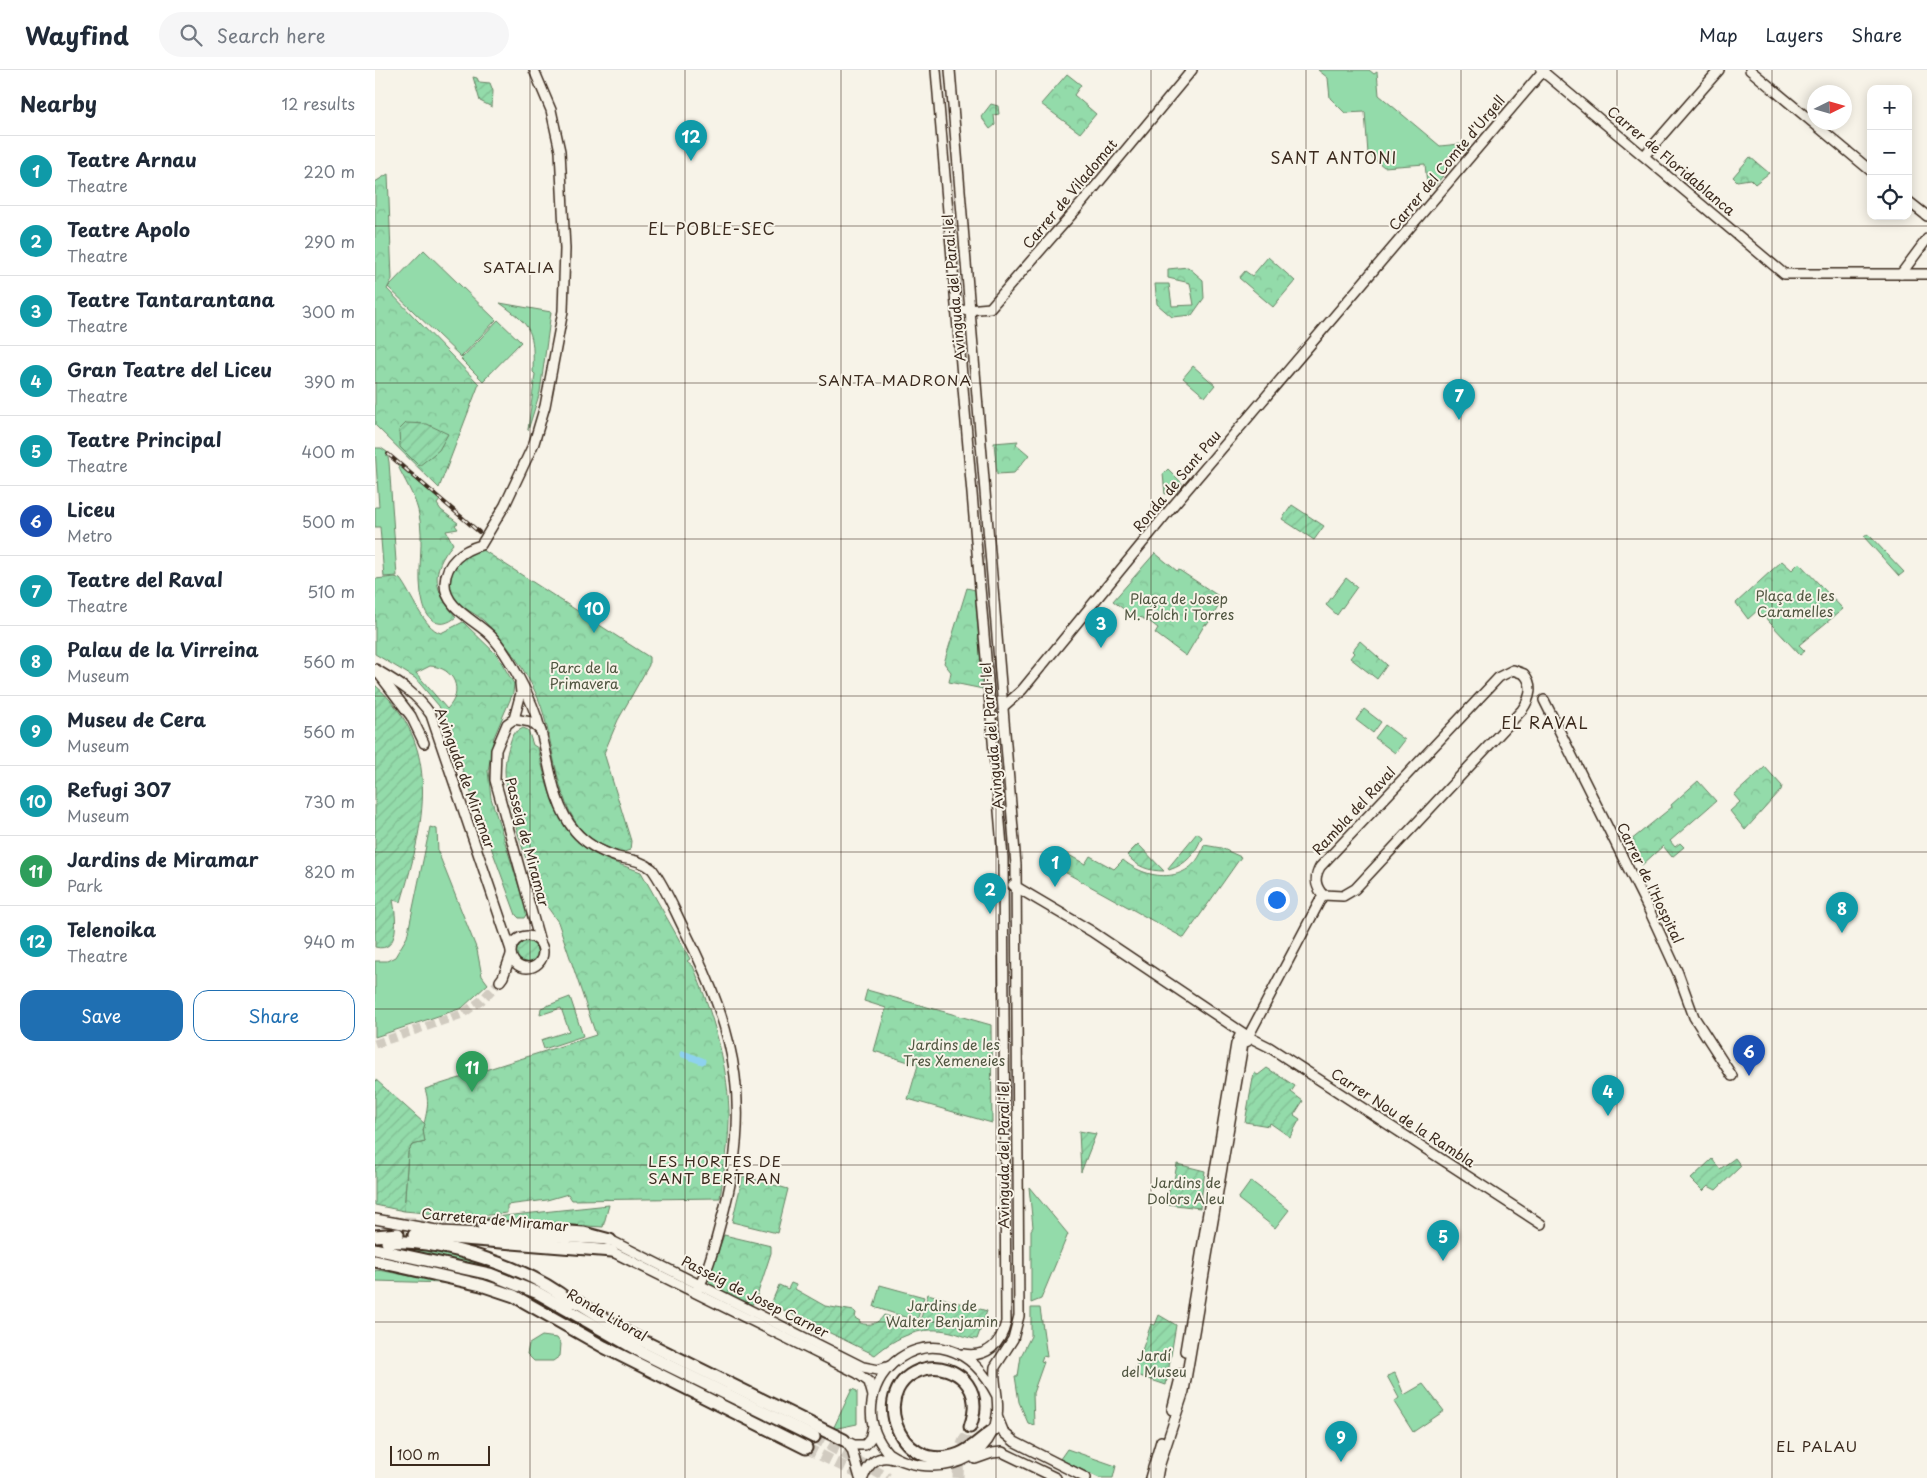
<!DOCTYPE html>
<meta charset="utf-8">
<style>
:root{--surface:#fff;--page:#f6f6f7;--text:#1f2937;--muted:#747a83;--line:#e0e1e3;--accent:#1f6fb2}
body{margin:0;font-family:"Playpen Sans",sans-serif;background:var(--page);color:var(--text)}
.controls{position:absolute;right:15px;top:15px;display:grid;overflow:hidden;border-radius:10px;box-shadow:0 2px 12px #0003}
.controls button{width:45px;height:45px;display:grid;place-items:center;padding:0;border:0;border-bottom:1px solid var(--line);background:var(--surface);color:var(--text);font:25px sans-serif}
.compass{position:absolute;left:1432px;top:15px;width:45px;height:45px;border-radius:50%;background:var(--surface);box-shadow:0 2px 12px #0003;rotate:85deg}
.scale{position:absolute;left:15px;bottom:12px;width:100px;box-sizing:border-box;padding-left:5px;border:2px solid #3b2a1e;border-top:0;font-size:14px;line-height:18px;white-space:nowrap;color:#3b2a1e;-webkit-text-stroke:4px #f7f3e8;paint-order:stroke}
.you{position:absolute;left:901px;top:829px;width:18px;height:18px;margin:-12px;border:4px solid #fff;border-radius:50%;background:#1a73e8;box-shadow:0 0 0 8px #1a73e833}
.badge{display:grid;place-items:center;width:32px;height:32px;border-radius:50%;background:var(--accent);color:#fff;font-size:16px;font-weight:700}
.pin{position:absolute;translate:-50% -41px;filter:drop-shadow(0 1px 2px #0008)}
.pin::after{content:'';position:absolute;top:26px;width:18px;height:15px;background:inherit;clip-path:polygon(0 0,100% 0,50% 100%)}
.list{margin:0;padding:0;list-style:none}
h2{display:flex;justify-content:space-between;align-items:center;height:65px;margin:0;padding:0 20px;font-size:21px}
h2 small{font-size:16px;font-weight:400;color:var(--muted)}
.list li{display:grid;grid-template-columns:32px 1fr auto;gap:15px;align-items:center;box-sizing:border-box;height:70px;padding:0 20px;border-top:1px solid var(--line)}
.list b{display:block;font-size:19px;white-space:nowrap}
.list p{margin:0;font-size:16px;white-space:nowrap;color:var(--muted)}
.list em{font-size:16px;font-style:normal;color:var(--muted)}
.actions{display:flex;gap:10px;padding:15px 20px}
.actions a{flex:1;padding:11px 0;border:1px solid var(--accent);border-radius:15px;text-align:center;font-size:18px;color:var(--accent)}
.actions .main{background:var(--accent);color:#fff}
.icon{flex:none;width:28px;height:28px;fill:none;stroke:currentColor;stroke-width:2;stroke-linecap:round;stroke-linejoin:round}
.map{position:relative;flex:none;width:1552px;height:1408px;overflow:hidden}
header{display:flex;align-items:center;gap:30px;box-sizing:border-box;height:70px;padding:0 25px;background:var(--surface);border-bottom:1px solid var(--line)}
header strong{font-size:24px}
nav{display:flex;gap:28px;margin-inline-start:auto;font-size:18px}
.search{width:350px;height:45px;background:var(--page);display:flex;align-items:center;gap:12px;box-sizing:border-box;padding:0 18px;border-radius:28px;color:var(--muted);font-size:19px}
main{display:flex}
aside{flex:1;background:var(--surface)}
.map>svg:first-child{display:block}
</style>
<header>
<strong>Wayfind</strong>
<div class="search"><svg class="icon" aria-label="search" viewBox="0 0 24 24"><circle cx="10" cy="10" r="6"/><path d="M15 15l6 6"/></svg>Search here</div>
<nav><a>Map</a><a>Layers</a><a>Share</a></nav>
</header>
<main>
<aside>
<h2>Nearby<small>12 results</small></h2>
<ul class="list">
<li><span class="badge" style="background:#0f9aa8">1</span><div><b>Teatre Arnau</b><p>Theatre</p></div><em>220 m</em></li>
<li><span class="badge" style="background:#0f9aa8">2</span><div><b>Teatre Apolo</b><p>Theatre</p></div><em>290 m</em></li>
<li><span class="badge" style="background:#0f9aa8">3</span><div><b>Teatre Tantarantana</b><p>Theatre</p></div><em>300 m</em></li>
<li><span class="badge" style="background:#0f9aa8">4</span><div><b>Gran Teatre del Liceu</b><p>Theatre</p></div><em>390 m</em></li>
<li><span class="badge" style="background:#0f9aa8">5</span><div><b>Teatre Principal</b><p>Theatre</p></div><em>400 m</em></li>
<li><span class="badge" style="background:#1a4fb4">6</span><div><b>Liceu</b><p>Metro</p></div><em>500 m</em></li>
<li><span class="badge" style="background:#0f9aa8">7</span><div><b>Teatre del Raval</b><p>Theatre</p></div><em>510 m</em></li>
<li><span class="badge" style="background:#0f9aa8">8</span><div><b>Palau de la Virreina</b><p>Museum</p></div><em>560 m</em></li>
<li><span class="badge" style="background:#0f9aa8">9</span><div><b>Museu de Cera</b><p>Museum</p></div><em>560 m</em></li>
<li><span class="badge" style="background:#0f9aa8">10</span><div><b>Refugi 307</b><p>Museum</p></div><em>730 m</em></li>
<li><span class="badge" style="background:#2e9e5b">11</span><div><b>Jardins de Miramar</b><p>Park</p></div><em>820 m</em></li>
<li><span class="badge" style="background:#0f9aa8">12</span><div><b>Telenoika</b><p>Theatre</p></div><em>940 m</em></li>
</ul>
<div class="actions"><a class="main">Save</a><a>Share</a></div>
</aside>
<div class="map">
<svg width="1552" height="1408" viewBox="0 0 1552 1408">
<defs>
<pattern id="forest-crowns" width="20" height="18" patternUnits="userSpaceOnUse" patternTransform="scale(1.25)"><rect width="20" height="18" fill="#93dbaa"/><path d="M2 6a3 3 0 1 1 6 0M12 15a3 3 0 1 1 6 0" fill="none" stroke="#80bc92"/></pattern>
<pattern id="garden-furrows" width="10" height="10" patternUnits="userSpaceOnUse" patternTransform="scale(1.25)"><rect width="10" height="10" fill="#93dbaa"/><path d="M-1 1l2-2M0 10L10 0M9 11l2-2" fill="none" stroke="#80bc92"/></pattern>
</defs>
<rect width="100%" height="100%" fill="#f7f3e8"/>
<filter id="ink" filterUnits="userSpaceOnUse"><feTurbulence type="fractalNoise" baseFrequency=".02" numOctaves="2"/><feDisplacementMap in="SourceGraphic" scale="10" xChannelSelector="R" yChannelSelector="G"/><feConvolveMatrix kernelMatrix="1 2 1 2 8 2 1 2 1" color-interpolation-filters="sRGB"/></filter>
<g filter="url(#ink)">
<g fill="#93dbaa" stroke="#678264">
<polygon points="943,0 994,0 999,4 1002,2 1004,25 1065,76 1085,74 1088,81 1059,117 1052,114 1050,94 1009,97 993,84 990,42 970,43 955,28 953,8"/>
<polygon points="49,180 121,250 86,287 13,217"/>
<path d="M125 233 176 242 165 322 153 360 160 304 158 302C159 261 158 257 125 233Z"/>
<polygon points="123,250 146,272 108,311 86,289"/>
<polygon points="818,296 840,315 830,327 808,308"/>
<polygon points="0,378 6,378 12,382 14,392 22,506 9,507 5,457 0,457 0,437 4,437"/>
<polygon points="1493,464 1529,502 1524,506 1489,467"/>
<polygon points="971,508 982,517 962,545 951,535"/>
<polygon points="989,639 1006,652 998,663 981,650"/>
<polygon points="1010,655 1030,670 1020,683 1000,668"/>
<polygon points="55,757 62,759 63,782 102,880 107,906 113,914 87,938 0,967 0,891 12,891 20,887 32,867"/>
<polygon points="195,927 208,966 169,979 166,970 194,961 186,938 165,945 166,938"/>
<polygon points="876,1111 914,1140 900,1158 863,1129"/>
<polygon points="654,1117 693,1164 666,1229 656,1233 656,1160 658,1157"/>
<polygon points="12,1175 65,1181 138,1202 197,1235 152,1213 114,1198"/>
<polygon points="0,1200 9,1201 71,1213 0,1211"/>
<polygon points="505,1215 549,1227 542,1251 499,1237"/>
<polygon points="656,1238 665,1238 672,1287 668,1286 666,1291 669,1292 658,1323 659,1355 653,1353 644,1332 640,1306 643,1306 646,1286 656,1266"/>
<polygon points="167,1266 182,1268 186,1274 185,1286 178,1291 159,1291 152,1284 154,1274"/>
<polygon points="1020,1303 1029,1325 1048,1314 1069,1341 1038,1362 1019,1332 1024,1328 1012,1306"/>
<polygon points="477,1319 482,1321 482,1354 458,1359"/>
<polygon points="692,1379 741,1396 738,1408 724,1408 685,1389"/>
</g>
<g fill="url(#forest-crowns)" stroke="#678264" fill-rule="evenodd">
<polygon points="692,4 706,15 699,25 721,44 705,63 666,34"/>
<polygon points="616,34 623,36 624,44 619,45 620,55 615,59 606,47"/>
<polygon points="1375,87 1394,103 1380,114 1375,109 1362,111 1358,107"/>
<polygon points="13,104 17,209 12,219 104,314 64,418 0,355 0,112"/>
<polygon points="893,187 920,211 898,237 864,208 870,201 877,206"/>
<polygon points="813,197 828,210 829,228 817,245 797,247 782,234 780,214 794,214 797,236 819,235 815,213 793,208 793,199"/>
<polygon points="643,371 641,374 654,385 639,403 622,404 619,373"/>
<path d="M22 394 65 430 62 434 66 440 83 453 80 455 83 459 71 461 78 474C54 502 59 521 81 547 66 560 52 552 48 533 40 505 51 470 43 440 39 425 29 409 22 394Z"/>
<polygon points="793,399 807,413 801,421 790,424 788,404"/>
<path d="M108 480 274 587V595L243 650 229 683 256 771 255 780 246 783C237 779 226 776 218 770 178 743 181 670 163 628 152 602 130 570 109 551 97 540 82 538 75 521 67 499 89 482 108 480Z"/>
<polygon points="780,483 802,501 804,500 848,529 832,555 830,554 811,586 780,563 783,558 774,551 773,552 766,547 764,551 738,531"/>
<polygon points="1407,491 1417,500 1424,493 1468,539 1424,575 1430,581 1425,585 1383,540 1373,549 1361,533"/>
<path d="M20 507 25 509C36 523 49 559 66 563L88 552 122 585 139 614 138 623 119 667 113 701 116 728 151 839 152 843 149 848H144L141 845 64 636 40 608 0 584V509ZM55 596C79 597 90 621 72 639L41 603Z"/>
<polygon points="592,518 600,520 608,619 574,612 576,602 569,593"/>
<polygon points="985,571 1012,595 1002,609 975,588 979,583 977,581"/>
<path d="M148 658 153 660 158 675 163 678C173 721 182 767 226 787 239 793 253 797 266 802L315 889 312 891 318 896C337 942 352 991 354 1040 355 1069 349 1099 345 1128L197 1130 193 1124 172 1130 132 1135V1143L95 1147 29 1141 33 1082 37 1075 50 1072C44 1052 58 1041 50 1019L221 965 183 852 171 835 168 834 162 816 160 817C150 783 131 735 130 701 130 688 134 676 138 664Z"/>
<polygon points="1390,697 1407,716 1406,720 1370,760 1355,741 1365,732 1359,725"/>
<polygon points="1323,711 1341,731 1295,771 1300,777 1305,773 1309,777 1297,787 1288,776 1267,795 1255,771 1297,737 1296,735"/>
<path d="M822 763 827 767C820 784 812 794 794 800L793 798Z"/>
<path d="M829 775 846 778 866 787 809 868 675 794 683 779 710 794 715 786 739 799 748 790C774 812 818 814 829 775Z"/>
<polygon points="492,920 616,955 617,1053 533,1029 543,995 499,981 511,938 489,931"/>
<polygon points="368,1106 413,1119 402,1163 357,1152"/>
<polygon points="234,1135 228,1157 101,1149"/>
<polygon points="349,1165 396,1176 396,1183 381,1229 378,1234 373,1234 337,1218 333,1209"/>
</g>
<g fill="url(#garden-furrows)" stroke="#678264">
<polygon points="98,7 102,8 104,12 115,13 118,21 117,37 105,31"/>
<polygon points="31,353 52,354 73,364 64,380 44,396 25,377 24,360"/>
<polygon points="917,435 949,456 939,470 907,449"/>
<path d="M0 615C69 675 49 755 26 832L18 830C21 845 26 884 0 877Z"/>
<path d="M763 774 789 801C774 801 762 797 752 785Z"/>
<circle cx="152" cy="882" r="11"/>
<polygon points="892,998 920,1016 916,1022 928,1031 919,1045 925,1049 915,1067 895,1053 894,1056 870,1052 879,1003 883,1005"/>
<polygon points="0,1009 50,1054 48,1060 50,1072 37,1075 33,1082 29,1141 0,1135"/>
<polygon points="704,1061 721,1064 706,1102"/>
<polygon points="1360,1088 1366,1096 1341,1120 1333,1116 1328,1121 1316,1109 1337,1089 1345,1099"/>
<polygon points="802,1094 830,1101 825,1138 792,1134 796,1109 799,1110"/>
<path d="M416 1213 421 1215 420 1219 450 1236 479 1241 481 1243 480 1248 485 1251V1253C495 1256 503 1254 509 1245L544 1255 553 1224 612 1241 602 1269C594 1269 585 1264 576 1262 548 1255 522 1266 500 1285L396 1234 404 1215 413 1219Z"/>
<polygon points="784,1245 801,1255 791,1315 759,1304 776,1254 780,1255"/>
</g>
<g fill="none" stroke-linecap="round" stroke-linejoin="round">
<polyline stroke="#8ed2ef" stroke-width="7" points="308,984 327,991"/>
<polyline stroke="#d1cbc0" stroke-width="9" stroke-dasharray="9 4.5" stroke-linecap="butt" points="0,974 87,944 107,930 125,911"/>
<g stroke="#d1cbc0" stroke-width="11" stroke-dasharray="11 5.5" stroke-linecap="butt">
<polyline points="29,1152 108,1156"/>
<polyline points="439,1367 513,1408"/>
<polyline points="431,1378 492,1408"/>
<polyline points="583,1408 584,1381 595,1357"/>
</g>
<defs>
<g id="secondary">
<path d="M159 0 176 40 185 81 190 179 188 241 170 336 159 373 130 435 106 475C88 480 71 492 70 513 69 539 103 551 118 568 128 579 136 593 143 606 153 624 161 642 166 662 175 694 177 734 200 761 210 773 227 782 242 787 255 790 266 790 277 799 291 818 300 842 311 863 363 966 378 1042 345 1155 339 1177 333 1202 321 1222"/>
<path d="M561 0 628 788 631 1252C626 1274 612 1288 588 1284"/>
<path d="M575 0 641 795 644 1246 638 1269 620 1297C618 1313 625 1330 622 1346 615 1398 549 1408 513 1383 454 1314 567 1218 622 1326"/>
<polyline points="1166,0 1409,204 1552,204"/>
<polyline points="1375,0 1496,101"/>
<polyline points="1269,86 1344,0"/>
<polyline points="1533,131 1552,146"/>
<polyline points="1526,204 1552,169"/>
<polyline points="581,241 615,238 705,135 817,0"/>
<path d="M0 599C25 614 39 621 56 645L136 880"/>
<path d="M1138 600 1149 604C1159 615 1155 629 1147 640L980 819 968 826 948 825C940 816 939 808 945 797L1124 607Z"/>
<polyline points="4,604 36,646 49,673"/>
<polyline points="145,613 146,623 139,649 132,654 121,680 120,710 165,872"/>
<polyline points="1169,630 1275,842 1303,903 1319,947 1357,1006"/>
<polyline points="629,636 647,620 797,437 1169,0"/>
<polyline points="139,649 156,652 166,661"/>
<polyline points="638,815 716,861 874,967 873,971 868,973 866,986 809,1321 784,1397 782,1408"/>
<circle cx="152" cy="882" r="16"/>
<polyline points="125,911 128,907 136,885"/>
<polyline points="874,965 948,825"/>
<polyline points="874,967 894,977 1166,1154"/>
<polyline points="0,1149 67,1161 235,1170 488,1297 503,1300 515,1296"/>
<polyline points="232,1179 482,1303 494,1312 498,1326"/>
<polyline points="810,1281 861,974 866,963"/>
<polyline points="797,1340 806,1304"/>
<polyline points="622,1346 629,1363 640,1372 711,1408"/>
<polyline points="469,1370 479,1375 490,1375 495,1369 498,1356"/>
<polyline points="471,1372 477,1380 485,1408"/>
<polyline points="600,1389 617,1383 627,1382 681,1408"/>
<path d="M488 1408C493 1394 502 1384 518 1389"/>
<polyline points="775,1408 786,1371"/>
</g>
<g id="highway">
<polyline points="108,1156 209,1163 235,1170"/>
<polyline points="39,1165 237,1181"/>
<polyline points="0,1166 23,1164"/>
<path d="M12 1172C66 1169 153 1197 196 1232"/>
<polyline points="0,1179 115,1204 163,1223 268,1283 439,1367"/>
<polyline points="0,1191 106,1215 139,1226 229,1277 431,1378"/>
<polyline points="191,1228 204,1233 254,1264 469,1370"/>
<path d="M595 1357C601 1340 602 1324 589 1310 580 1301 566 1296 554 1298 490 1309 520 1408 584 1384 598 1379 607 1367 619 1360"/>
</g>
</defs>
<use href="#secondary" stroke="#3b2a1e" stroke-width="12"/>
<use href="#highway" stroke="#3b2a1e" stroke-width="15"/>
<use href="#secondary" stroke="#f7f3e8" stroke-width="9"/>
<use href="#highway" stroke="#f7f3e8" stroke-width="11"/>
<defs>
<polyline id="rail" points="13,384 104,462"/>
</defs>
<use href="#rail" stroke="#3b2a1e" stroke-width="4"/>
<use href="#rail" stroke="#f7f3e8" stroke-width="2" stroke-dasharray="5.5" stroke-linecap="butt"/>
</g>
</g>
<path fill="none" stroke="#3b2a1e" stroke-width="1" stroke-opacity="0.55" d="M155 0V1408M310 0V1408M466 0V1408M621 0V1408M776 0V1408M931 0V1408M1086 0V1408M1242 0V1408M1397 0V1408M0 156H1552M0 313H1552M0 469H1552M0 626H1552M0 782H1552M0 939H1552M0 1095H1552M0 1252H1552"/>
<g text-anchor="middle" stroke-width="4" stroke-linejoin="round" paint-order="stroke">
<g font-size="14" fill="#3b2a1e" stroke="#f7f3e8">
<text transform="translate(1296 91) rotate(40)" y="5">Carrer de Floridablanca</text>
<text transform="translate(1072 93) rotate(-50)" y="5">Carrer del Comte d'Urgell</text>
<text transform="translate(695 124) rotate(-50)" y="5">Carrer de Viladomat</text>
<text transform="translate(579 218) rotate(-95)" y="5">Avinguda del Paral·lel</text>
<text transform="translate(802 411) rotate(-50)" y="5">Ronda de Sant Pau</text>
<text transform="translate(617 666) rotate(-95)" y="5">Avinguda del Paral·lel</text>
<text transform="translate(90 708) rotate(70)" y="5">Avinguda de Miramar</text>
<text transform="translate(979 741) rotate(-47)" y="5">Rambla del Raval</text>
<text transform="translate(152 772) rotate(75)" y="5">Passeig de Miramar</text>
<text transform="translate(1275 813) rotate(64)" y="5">Carrer de l'Hospital</text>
<text transform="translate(1028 1048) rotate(33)" y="5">Carrer Nou de la Rambla</text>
<text transform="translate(629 1085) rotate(-90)" y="5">Avinguda del Paral·lel</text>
<text transform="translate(120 1150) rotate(5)" y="5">Carretera de Miramar</text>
<text transform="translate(380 1227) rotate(27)" y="5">Passeig de Josep Carner</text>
<text transform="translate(232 1245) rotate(30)" y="5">Ronda Litoral</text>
</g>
<g font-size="14" fill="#515641" stroke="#f7f3e8">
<text x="1420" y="531">Plaça de les<tspan x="1420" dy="16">Caramelles</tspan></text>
<text x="804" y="534">Plaça de Josep<tspan x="804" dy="16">M. Folch i Torres</tspan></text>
<text x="209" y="603">Parc de la<tspan x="209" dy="16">Primavera</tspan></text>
<text x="579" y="980">Jardins de les<tspan x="579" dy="16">Tres Xemeneies</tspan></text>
<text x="811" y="1118">Jardins de<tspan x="811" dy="16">Dolors Aleu</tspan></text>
<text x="567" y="1241">Jardins de<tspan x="567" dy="16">Walter Benjamin</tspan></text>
<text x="779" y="1291">Jardí<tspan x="779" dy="16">del Museu</tspan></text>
</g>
<g font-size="15" letter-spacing="1" fill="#3b2a1e" stroke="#f7f3e8">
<text x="144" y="203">SATALIA</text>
<text x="520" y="316">SANTA MADRONA</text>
<text x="340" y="1097">LES HORTES DE<tspan x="340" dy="17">SANT BERTRAN</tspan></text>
<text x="1442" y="1382">EL PALAU</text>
</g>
<g font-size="16" letter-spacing="1" fill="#3b2a1e" stroke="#f7f3e8">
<text x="959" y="94">SANT ANTONI</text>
<text x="337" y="165">EL POBLE-SEC</text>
<text x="1170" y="659">EL RAVAL</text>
</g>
</g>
</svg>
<div class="controls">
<button>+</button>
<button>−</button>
<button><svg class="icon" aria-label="locate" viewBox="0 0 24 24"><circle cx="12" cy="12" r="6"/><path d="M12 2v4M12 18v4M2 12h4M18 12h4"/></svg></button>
</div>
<svg class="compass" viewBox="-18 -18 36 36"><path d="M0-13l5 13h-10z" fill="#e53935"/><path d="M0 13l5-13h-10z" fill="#747a83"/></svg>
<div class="scale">100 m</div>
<div class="you"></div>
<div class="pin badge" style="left:680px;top:817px;background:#0f9aa8">1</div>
<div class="pin badge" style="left:615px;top:844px;background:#0f9aa8">2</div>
<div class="pin badge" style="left:726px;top:578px;background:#0f9aa8">3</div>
<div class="pin badge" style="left:1233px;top:1046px;background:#0f9aa8">4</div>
<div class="pin badge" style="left:1068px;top:1191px;background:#0f9aa8">5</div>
<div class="pin badge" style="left:1374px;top:1006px;background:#1a4fb4">6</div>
<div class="pin badge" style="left:1084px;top:350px;background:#0f9aa8">7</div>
<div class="pin badge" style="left:1467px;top:863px;background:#0f9aa8">8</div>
<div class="pin badge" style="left:966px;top:1392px;background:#0f9aa8">9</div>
<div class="pin badge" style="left:219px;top:563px;background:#0f9aa8">10</div>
<div class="pin badge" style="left:97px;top:1022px;background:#2e9e5b">11</div>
<div class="pin badge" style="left:316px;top:91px;background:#0f9aa8">12</div>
</div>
</main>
